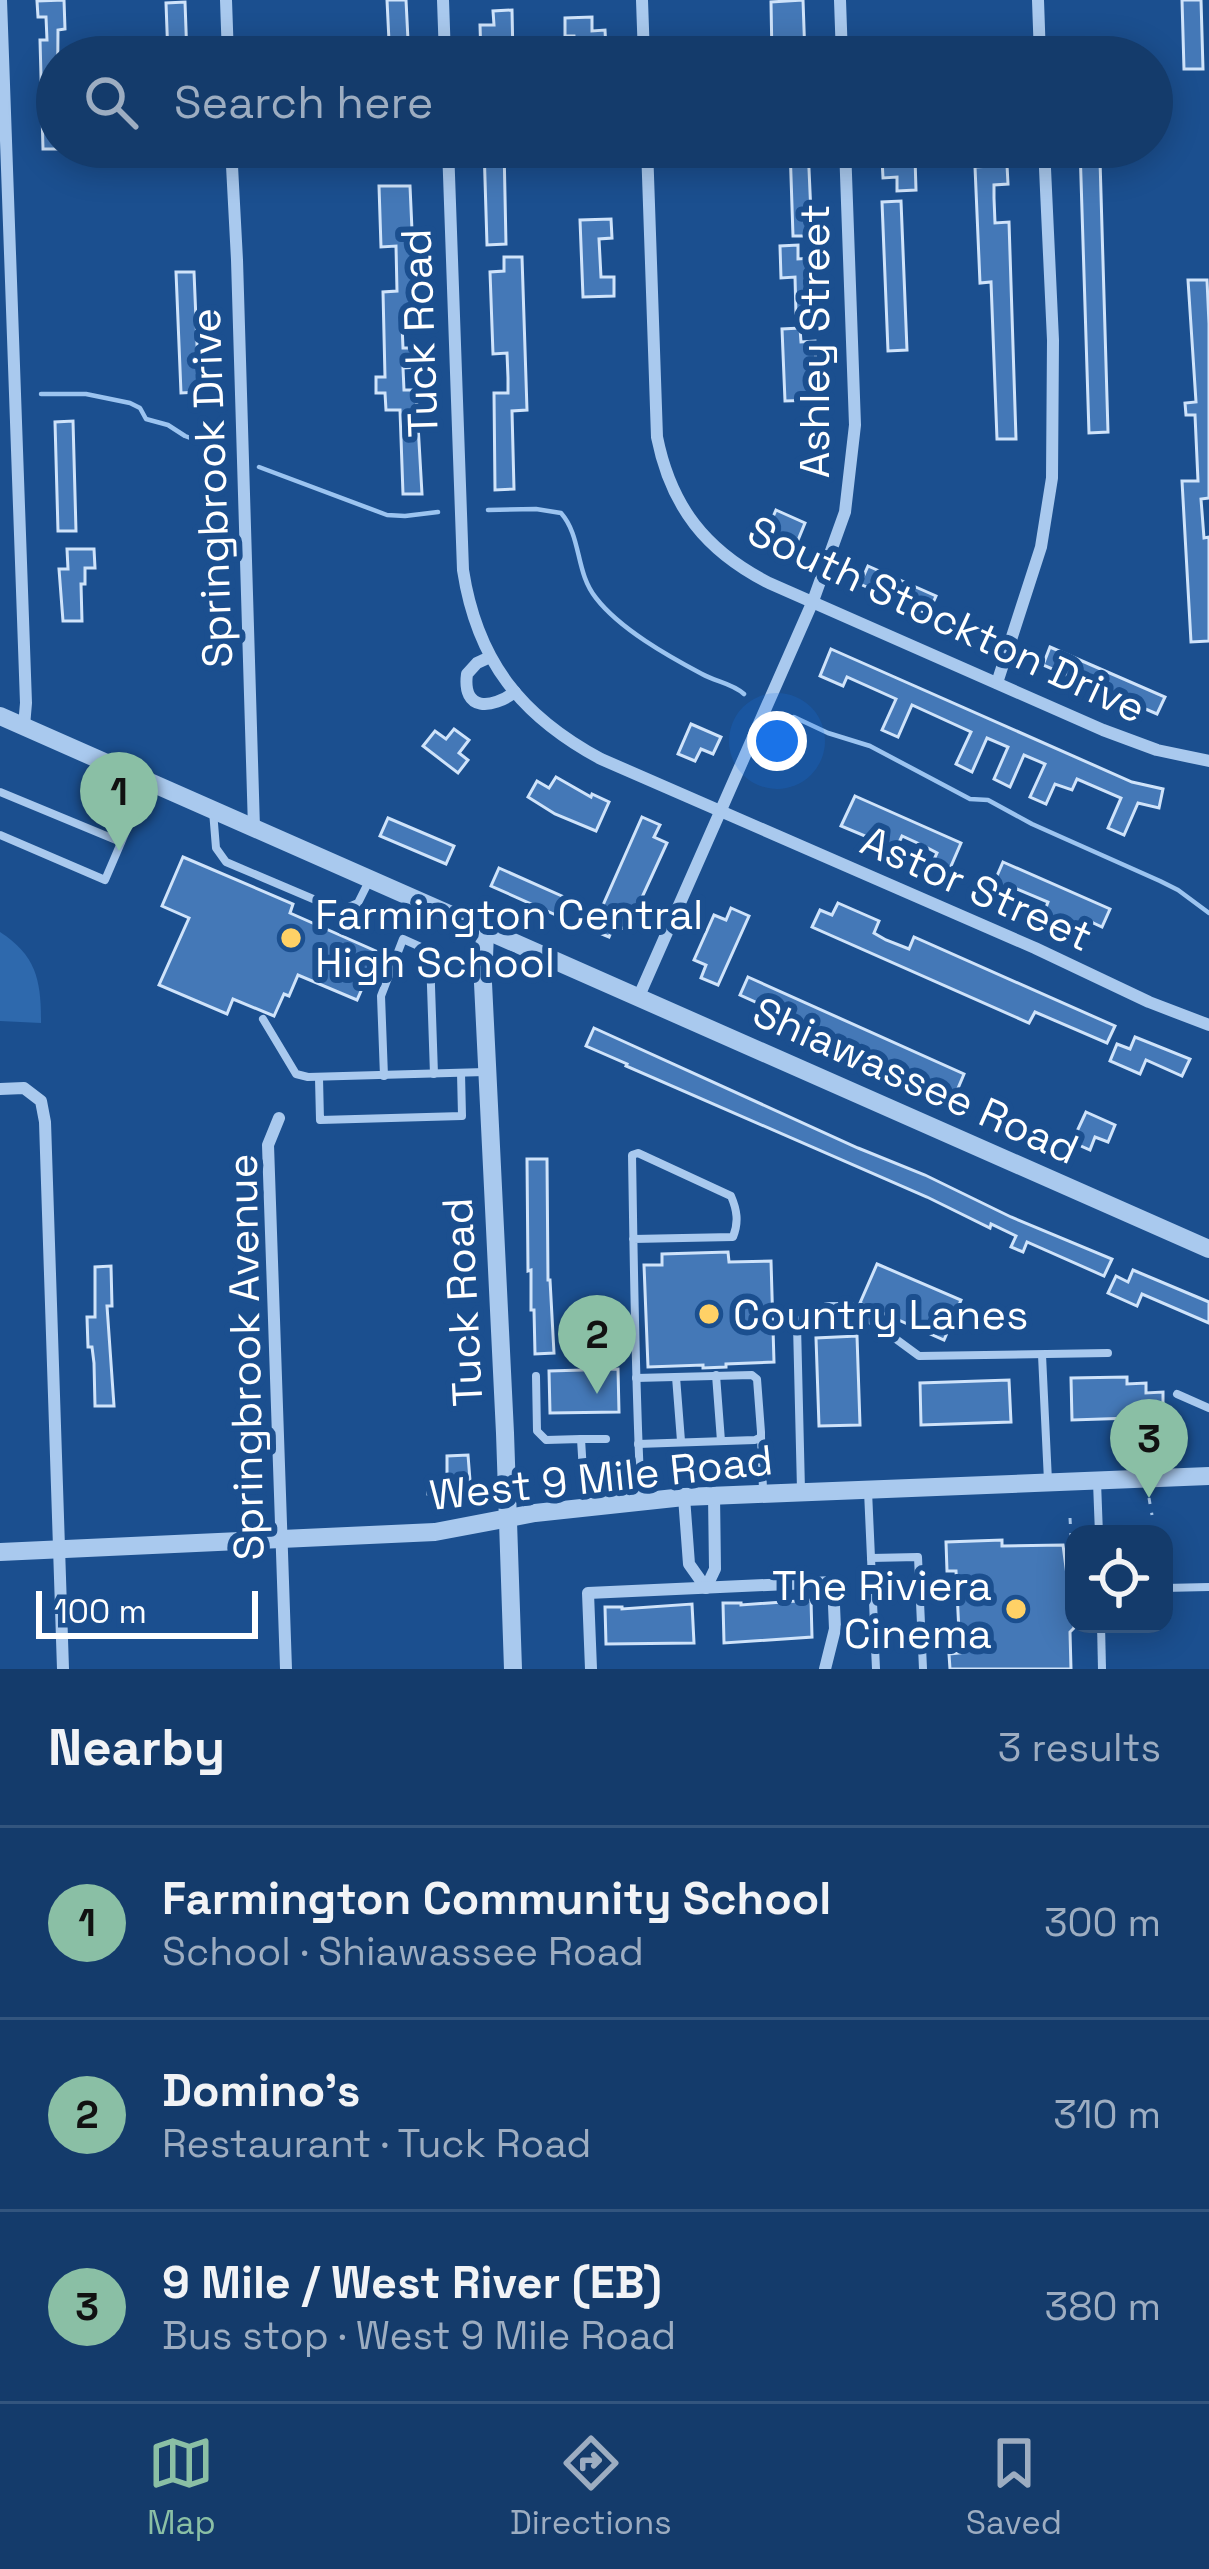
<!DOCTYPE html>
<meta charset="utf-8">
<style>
:root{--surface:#143b6b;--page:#1d4271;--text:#f1f3f6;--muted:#9dadc1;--line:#33557e;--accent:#8abfa5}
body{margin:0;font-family:"Space Grotesk",sans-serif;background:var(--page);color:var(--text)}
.controls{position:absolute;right:36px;bottom:36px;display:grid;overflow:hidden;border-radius:24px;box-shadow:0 6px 30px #0003}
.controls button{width:108px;height:108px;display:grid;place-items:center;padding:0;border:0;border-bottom:3px solid var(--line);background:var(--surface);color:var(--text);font:60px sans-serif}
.scale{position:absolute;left:36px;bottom:30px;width:222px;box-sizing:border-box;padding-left:12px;border:6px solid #fff;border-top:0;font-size:33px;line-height:42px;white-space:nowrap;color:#fff;-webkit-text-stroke:9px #1b4f8f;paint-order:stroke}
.you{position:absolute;left:777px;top:741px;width:42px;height:42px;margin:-30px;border:9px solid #fff;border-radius:50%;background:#1a73e8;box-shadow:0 0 0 18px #1a73e833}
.badge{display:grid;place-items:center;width:78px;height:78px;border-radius:50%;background:var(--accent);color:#111;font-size:39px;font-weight:700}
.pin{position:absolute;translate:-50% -99px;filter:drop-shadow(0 3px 6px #0008)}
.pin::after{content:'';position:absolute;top:63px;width:42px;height:36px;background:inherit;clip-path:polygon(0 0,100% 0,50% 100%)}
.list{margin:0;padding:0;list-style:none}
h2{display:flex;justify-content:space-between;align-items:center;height:156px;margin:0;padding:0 48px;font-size:51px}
h2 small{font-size:39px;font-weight:400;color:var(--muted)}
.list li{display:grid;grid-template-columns:78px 1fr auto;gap:36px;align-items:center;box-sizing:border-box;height:192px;padding:0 48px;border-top:3px solid var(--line)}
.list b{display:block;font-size:45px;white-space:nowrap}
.list p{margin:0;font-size:39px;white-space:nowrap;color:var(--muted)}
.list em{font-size:39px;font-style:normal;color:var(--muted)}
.icon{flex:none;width:66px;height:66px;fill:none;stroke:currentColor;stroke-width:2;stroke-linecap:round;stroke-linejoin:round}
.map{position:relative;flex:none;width:1209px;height:1669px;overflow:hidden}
.search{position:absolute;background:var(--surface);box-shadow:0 6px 30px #0003;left:36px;right:36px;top:36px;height:132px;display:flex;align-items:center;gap:30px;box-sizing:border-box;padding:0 42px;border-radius:66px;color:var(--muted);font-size:45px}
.sheet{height:732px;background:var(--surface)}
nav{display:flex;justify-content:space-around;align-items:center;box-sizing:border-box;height:168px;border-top:3px solid var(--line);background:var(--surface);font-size:33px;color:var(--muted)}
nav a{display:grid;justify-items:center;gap:6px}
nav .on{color:var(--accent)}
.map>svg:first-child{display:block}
</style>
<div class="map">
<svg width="1209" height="1669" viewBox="0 0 1209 1669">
<rect width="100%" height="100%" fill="#1b4f8f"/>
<path fill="#2e69ad" d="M0 932C37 956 41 981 41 1023L0 1021Z"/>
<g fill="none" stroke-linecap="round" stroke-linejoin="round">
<g stroke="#9cc4f0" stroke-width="4.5">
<polyline points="41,394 86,394 130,403 140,408 146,419 168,425 185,436 228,452"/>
<polyline points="259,467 387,515 405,516 438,512"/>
<path d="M488 510 536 509 561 513C582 537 575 572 596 598 620 629 668 656 702 674 716 682 732 683 744 694"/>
<polyline points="794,717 828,733 870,746 970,799 988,800 1032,824 1160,881 1178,890 1209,913"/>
</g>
</g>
<g fill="#4478b7" stroke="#cfe3fa" stroke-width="3">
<polygon points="64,0 65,29 58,30 57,149 43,149 40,40 47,40 46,17 38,17 37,1"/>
<polygon points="387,0 406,0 408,40 389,41"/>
<polygon points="803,0 805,57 772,57 771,2"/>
<polygon points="1182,0 1201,0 1203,69 1184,69"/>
<polygon points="185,2 187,57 168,57 166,3"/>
<polygon points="512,10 513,57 481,57 480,25 494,25 493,11"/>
<polygon points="592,17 592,31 605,30 606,49 575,50 574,36 565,36 565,18"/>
<polygon points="484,147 504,147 506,244 487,245"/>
<polygon points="790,147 808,147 812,236 793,236"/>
<polygon points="1080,147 1098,147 1100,160 1108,432 1089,433"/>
<polygon points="915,158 916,190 897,191 897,177 883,178 882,159"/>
<polygon points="1007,165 1008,184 994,185 994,198 995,223 1009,222 1016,439 997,439 991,282 980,283 975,167"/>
<polygon points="379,186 410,186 413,252 415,252 415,310 402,310 402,324 403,348 416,348 416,367 403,368 404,390 416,390 422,494 403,494 400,410 386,410 385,393 376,393 376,377 385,377 383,292 397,291 396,246 381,247"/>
<polygon points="901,201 907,350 888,351 882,202"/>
<polygon points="611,219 612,238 599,239 601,277 614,277 614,296 583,297 580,220"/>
<polygon points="798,245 798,259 812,258 815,314 796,315 795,277 781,278 780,246"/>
<polygon points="504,257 522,257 527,410 512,411 514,489 495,490 494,393 508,393 508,378 507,353 493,354 490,272 504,271"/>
<polygon points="176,272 194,272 199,392 181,393"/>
<polygon points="1188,280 1207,280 1209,324 1209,498 1201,499 1204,538 1209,537 1209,641 1191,642 1182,481 1198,481 1195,415 1186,415 1185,403 1196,402"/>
<polygon points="800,328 801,342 815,341 817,400 785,401 782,329"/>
<polygon points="73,421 76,531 58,531 55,422"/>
<polygon points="776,510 805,523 798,540 785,535 780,547 763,540"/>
<polygon points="67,549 94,549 95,568 85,568 85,584 81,584 82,621 63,621 59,569 68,569"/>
<polygon points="868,566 936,596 928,614 860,584"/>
<polygon points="1050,647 1165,697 1157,714 1043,665"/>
<polygon points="831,649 1132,782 1163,789 1159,808 1138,803 1124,835 1108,828 1121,798 1077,779 1072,790 1055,784 1046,804 1030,797 1045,764 1024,755 1010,787 994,779 1008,747 987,738 972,772 956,764 971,732 912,705 898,737 882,730 896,699 847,677 843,686 820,676"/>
<polygon points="691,724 721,737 713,754 701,749 695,761 678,754"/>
<polygon points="454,729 469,740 459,753 468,760 458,773 423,746 435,731 446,739"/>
<polygon points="556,777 591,797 592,794 609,802 596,831 555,814 528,797 537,781 549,788"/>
<polygon points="855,796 961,843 948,873 931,866 937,853 924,846 902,836 896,849 841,826"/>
<polygon points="642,817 660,825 654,837 667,843 627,930 614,925 609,937 592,930"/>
<polygon points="388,818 454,846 446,864 380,836"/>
<polygon points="183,857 293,904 290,913 378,952 357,1000 298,975 289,996 284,994 274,1016 233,999 227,1014 159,985 189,918 162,906"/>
<polygon points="1003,862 1110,909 1102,927 1089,921 1083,934 1043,915 1048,902 1012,887 1007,900 990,892"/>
<polygon points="499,868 564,897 556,915 491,886"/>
<polygon points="838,903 879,921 874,933 886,940 909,949 914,937 1115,1026 1107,1043 1035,1012 1029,1023 812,927 820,910 832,915"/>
<polygon points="731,908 749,916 718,985 701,978 706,965 694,960 714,915 726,920"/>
<polygon points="748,977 964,1074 956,1093 740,995"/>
<polygon points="594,1028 858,1148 925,1175 1011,1217 1112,1259 1104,1276 1027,1242 1023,1252 1011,1247 1016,1236 991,1224 990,1228 927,1197 626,1066 627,1064 586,1046"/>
<polygon points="1135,1037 1190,1059 1182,1076 1146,1060 1140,1074 1110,1061 1117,1044 1130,1049"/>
<polygon points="1086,1112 1115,1125 1108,1142 1095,1137 1090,1150 1072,1142"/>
<polygon points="527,1159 547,1159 548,1280 550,1280 554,1353 535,1354 534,1310 531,1310 531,1270 528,1271"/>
<polygon points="728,1252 729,1262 771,1261 774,1362 726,1364 726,1367 703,1368 703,1365 648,1367 644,1265 662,1265 662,1254"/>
<polygon points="877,1264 961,1300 944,1340 860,1303"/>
<polygon points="111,1266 112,1306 107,1306 114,1406 95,1406 94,1363 92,1347 88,1347 87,1317 95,1317 95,1267"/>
<polygon points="1133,1270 1209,1302 1209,1323 1142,1294 1137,1306 1108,1293 1116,1276 1128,1282"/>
<polygon points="857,1336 860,1425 819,1426 816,1338"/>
<polygon points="618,1369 619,1412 550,1413 549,1371"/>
<polygon points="1127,1377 1127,1384 1146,1383 1146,1393 1163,1392 1163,1417 1072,1420 1071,1378"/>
<polygon points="1009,1380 1011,1422 921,1425 920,1383"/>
<polygon points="468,1455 471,1493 428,1494 428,1482 447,1481 447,1456"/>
<polygon points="1002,1540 1002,1546 1063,1545 1069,1590 1074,1594 1074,1628 1070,1632 1071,1669 950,1669 949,1654 960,1653 956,1571 947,1571 946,1542"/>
<polygon points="811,1600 812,1637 724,1643 723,1603 741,1603 741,1605"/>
<polygon points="692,1604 694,1643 606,1644 605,1607 622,1607 622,1609"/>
</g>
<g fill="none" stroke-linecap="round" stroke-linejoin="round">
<g stroke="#a9c9ee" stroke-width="3" stroke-dasharray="6 9" stroke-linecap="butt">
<polyline points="1149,1498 1152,1515"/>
<polyline points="1070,1518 1071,1536"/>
</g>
<g stroke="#a9c9ee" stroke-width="8">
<polyline points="0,792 121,842"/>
<polyline points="213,811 216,848 226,862 332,907 344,909 358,903 368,883"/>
<polyline points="0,835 105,880 147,782"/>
<polyline points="263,1019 296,1074 308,1077 485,1072"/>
<polyline points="384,1076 381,996 403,939 423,948 430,957 434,1074"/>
<polyline points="319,1078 320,1120 462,1116 461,1073"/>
<path d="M633 1239 733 1237C739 1222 737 1210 731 1196L638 1153 632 1155C634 1270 635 1384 641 1499"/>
<polyline points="1042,1355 1048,1481"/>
<polyline points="716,1375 721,1441"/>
<polyline points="536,1376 537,1431 546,1440 581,1439 585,1505"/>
<polyline points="676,1377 681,1441"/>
<polyline points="636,1378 752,1375 757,1379 761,1432 761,1437 755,1440 638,1444"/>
<polyline points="1177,1394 1209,1408"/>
<polyline points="761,1437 763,1490"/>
<polyline points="581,1439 606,1439"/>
<polyline points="1097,1482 1099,1534"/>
<polyline points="801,1490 797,1325 805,1314 827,1306 851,1306 919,1356 1108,1353"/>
<polyline points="868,1491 876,1669"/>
<polyline points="871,1558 918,1557 923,1669"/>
<polyline points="1164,1588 1209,1587"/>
<polyline points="1101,1624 1102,1669"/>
</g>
<g stroke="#a9c9ee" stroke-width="12">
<polyline points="1,0 26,703 24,726"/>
<polyline points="226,0 228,57"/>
<polyline points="443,0 445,57"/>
<polyline points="642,0 644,57"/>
<polyline points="840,0 842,57"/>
<polyline points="1038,0 1040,57"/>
<polyline points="231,147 237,260 254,828"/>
<path d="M448 147 463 570C477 661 521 716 601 759L1035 948 1149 1002 1209 1025"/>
<path d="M647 147 657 437C671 507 706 551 769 583L1103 730 1157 750 1209 761"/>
<path d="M490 657 477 663 467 674C462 712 492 709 515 692"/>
<polyline points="997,683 1041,547 1052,478 1053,340 1044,147"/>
<polyline points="639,996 813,601 845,512 855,425 845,147"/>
<polyline points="0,1089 24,1088 41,1101 45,1122 63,1669"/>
<polyline points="279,1118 268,1145 286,1669"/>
<polyline points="684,1497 689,1564 706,1588 715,1569 714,1495"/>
<polyline points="591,1669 588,1593 833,1582 835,1629 825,1669"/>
</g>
<g stroke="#a9c9ee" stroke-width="18">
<polyline points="0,716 1209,1249"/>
<polyline points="485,932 483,983 505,1433 513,1669"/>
<polyline points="0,1552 435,1532 535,1513 684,1497 1209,1476"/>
</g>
</g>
<g fill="#ffd166" stroke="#1b4f8f" stroke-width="4.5">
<circle cx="291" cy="938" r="12"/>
<circle cx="709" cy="1314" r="12"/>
<circle cx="1016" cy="1609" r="12"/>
</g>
<g text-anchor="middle" stroke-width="12" stroke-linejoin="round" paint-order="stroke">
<g font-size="42" fill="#fff" stroke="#1b4f8f">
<text transform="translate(419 333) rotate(-92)" y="15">Tuck Road</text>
<text transform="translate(814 341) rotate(-90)" y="15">Ashley Street</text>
<text transform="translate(211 488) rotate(-92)" y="15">Springbrook Drive</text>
<text transform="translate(947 619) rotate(25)" y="15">South Stockton Drive</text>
<text transform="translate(977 888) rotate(24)" y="15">Astor Street</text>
<text transform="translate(916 1080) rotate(24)" y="15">Shiawassee Road</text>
<text transform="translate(462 1302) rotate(-93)" y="15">Tuck Road</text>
<text transform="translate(245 1357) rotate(-91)" y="15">Springbrook Avenue</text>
<text transform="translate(601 1477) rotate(-6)" y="15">West 9 Mile Road</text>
</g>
<g font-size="42" fill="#fff" stroke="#1b4f8f" text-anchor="start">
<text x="315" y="929">Farmington Central<tspan x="315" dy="48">High School</tspan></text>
<text x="733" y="1329">Country Lanes</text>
<text x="992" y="1600" text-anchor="end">The Riviera<tspan x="992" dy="48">Cinema</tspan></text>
</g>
</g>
</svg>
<div class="controls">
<button><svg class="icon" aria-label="locate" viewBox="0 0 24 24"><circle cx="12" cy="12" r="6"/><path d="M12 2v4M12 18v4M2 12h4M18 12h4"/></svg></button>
</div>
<div class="scale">100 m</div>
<div class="you"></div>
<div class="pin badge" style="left:119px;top:851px">1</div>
<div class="pin badge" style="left:597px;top:1394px">2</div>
<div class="pin badge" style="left:1149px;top:1498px">3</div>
<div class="search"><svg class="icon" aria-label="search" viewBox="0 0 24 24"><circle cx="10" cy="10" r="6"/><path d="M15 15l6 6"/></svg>Search here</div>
</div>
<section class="sheet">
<h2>Nearby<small>3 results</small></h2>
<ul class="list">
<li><span class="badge">1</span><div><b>Farmington Community School</b><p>School · Shiawassee Road</p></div><em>300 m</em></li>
<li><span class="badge">2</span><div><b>Domino's</b><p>Restaurant · Tuck Road</p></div><em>310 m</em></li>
<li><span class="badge">3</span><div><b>9 Mile / West River (EB)</b><p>Bus stop · West 9 Mile Road</p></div><em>380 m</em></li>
</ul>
</section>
<nav>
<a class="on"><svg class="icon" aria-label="map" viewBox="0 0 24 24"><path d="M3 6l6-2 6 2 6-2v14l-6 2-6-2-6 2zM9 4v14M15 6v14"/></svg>Map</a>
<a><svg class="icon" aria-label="directions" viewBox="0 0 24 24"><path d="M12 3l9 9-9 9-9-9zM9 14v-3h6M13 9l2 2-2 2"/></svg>Directions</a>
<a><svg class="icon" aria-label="saved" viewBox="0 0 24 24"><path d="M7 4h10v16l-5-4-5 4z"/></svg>Saved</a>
</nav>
